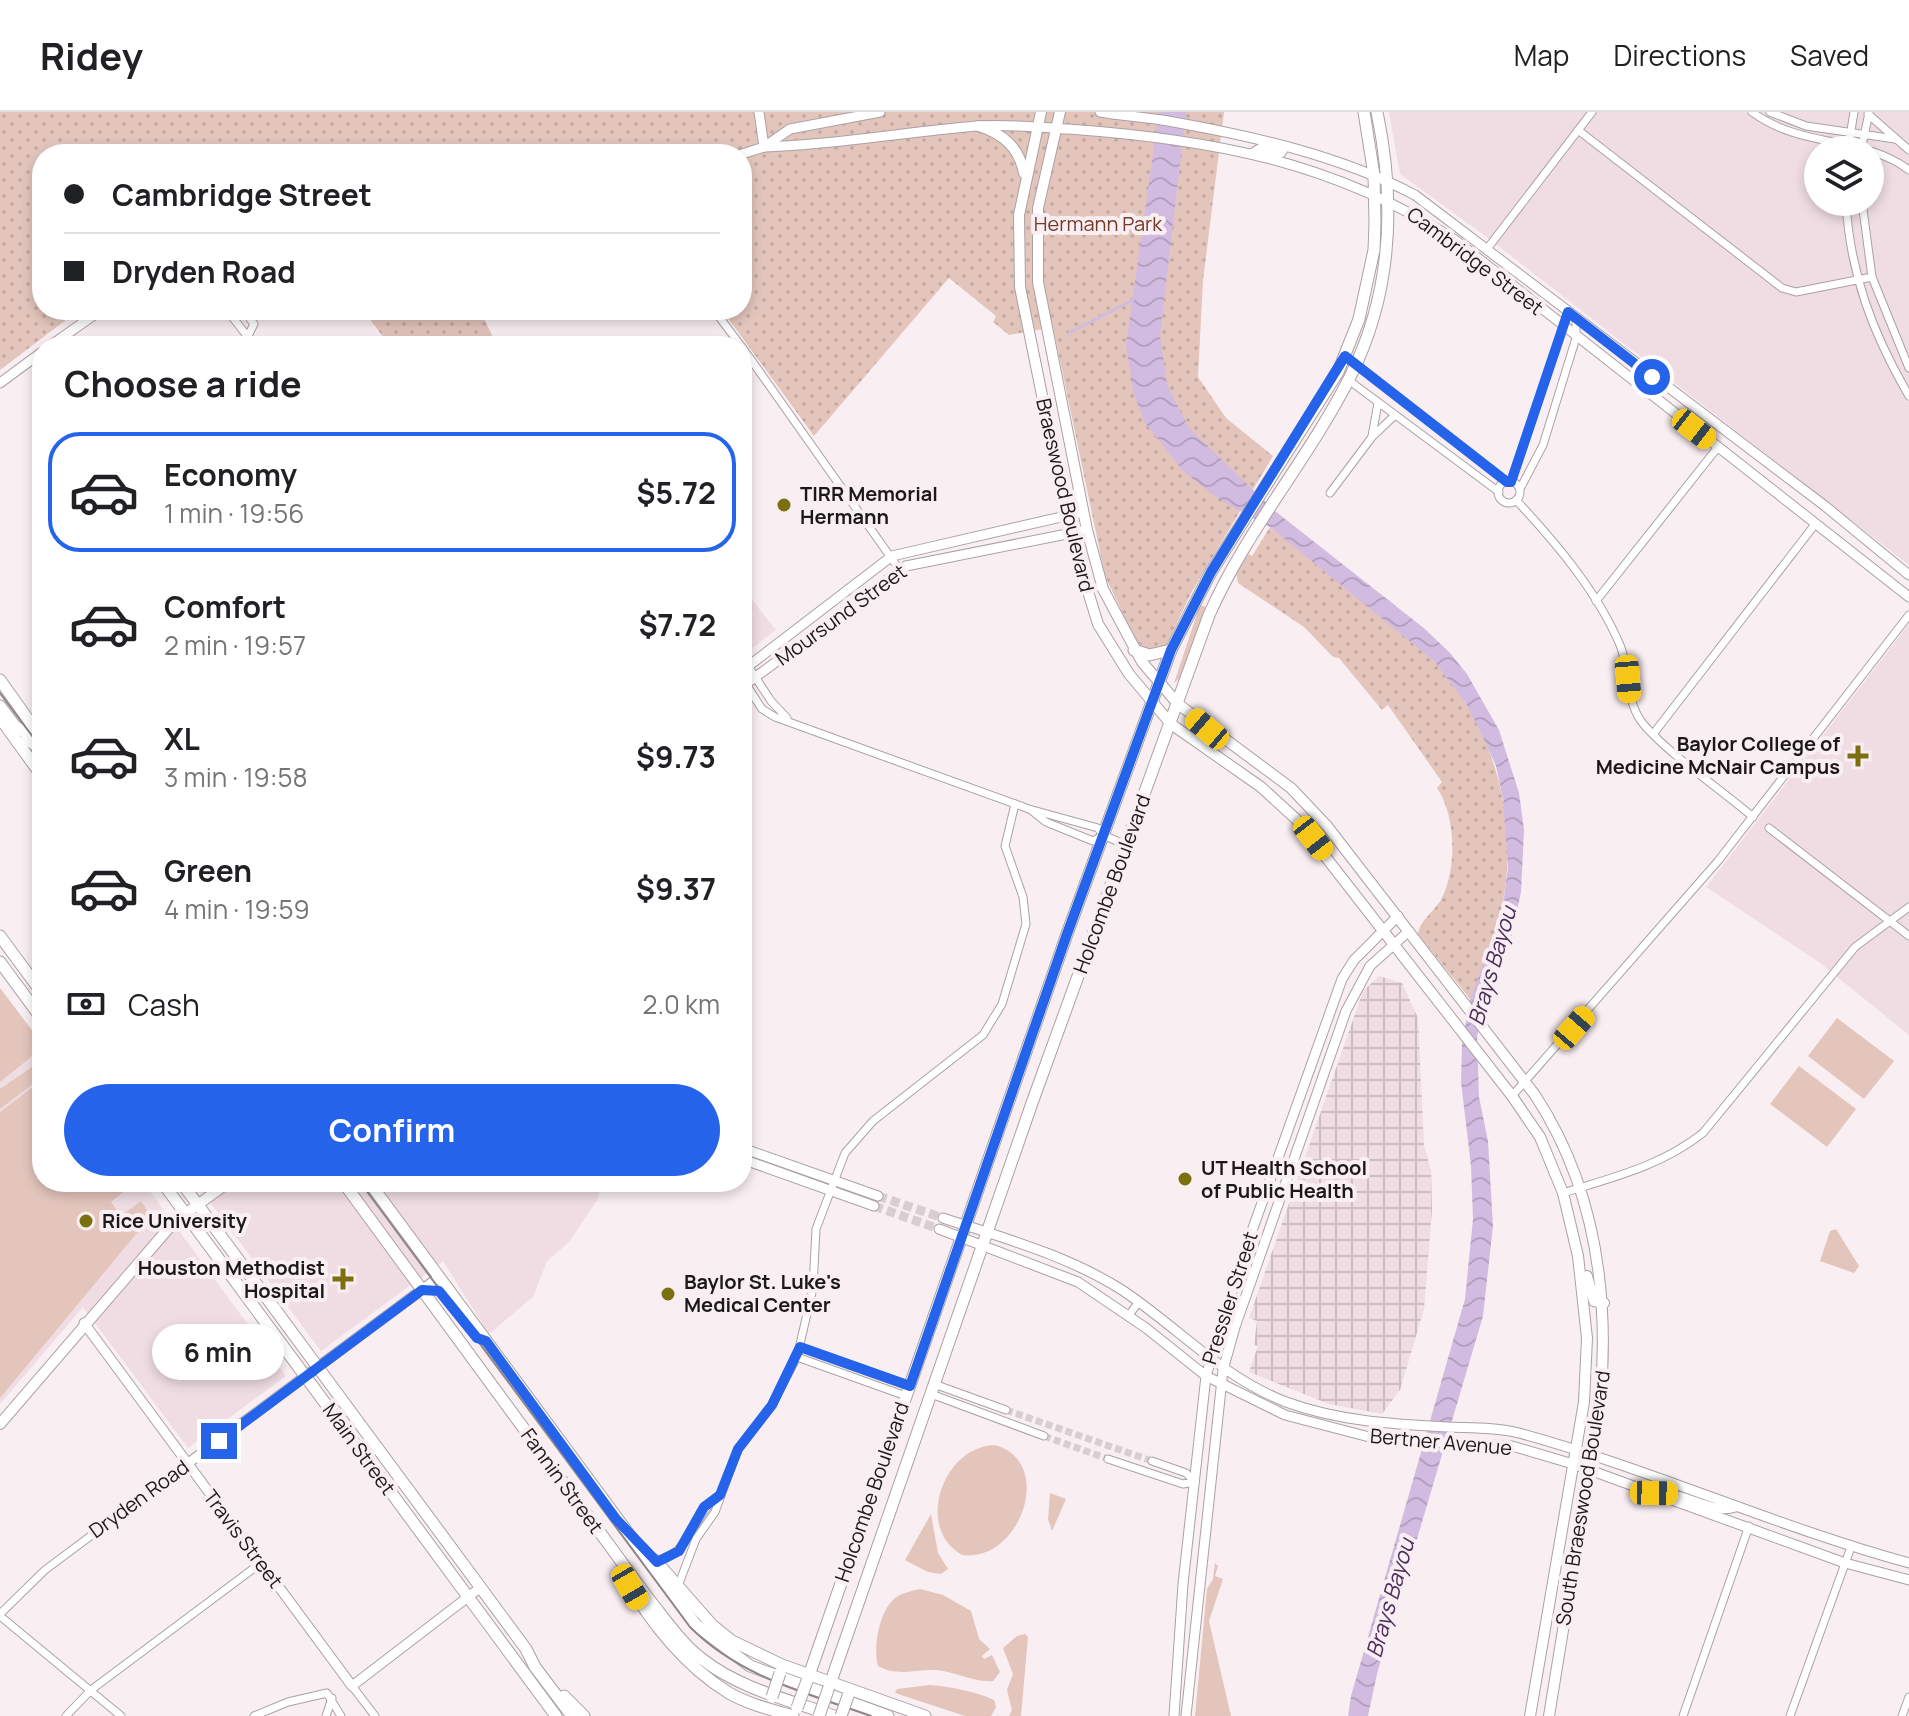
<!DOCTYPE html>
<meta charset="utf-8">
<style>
:root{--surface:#fff;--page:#f2f2f2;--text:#202124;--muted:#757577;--line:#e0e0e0;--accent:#2563eb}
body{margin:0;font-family:Manrope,sans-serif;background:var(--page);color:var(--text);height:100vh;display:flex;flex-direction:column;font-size:30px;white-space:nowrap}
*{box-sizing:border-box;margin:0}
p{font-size:26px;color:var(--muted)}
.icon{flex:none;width:44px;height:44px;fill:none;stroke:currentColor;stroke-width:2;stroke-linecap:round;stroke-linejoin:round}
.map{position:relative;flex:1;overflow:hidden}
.side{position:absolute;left:32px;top:224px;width:720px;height:856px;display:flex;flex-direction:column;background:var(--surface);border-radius:32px;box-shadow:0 4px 12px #0003}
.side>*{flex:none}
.banner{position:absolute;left:32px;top:32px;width:720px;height:176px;border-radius:32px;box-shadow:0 4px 12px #0003;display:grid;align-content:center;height:176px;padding:0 32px;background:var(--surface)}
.controls{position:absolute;left:1804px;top:24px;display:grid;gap:16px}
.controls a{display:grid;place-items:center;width:80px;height:80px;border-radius:50%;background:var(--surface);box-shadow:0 4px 12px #0003;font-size:40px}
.end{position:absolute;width:36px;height:36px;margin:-18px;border:10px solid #2563eb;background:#fff;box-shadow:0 0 0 4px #fff}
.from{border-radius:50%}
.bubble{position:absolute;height:56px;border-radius:28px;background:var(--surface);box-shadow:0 4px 12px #0003;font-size:26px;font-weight:700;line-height:56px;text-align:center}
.car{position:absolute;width:24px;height:48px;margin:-24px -12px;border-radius:10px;box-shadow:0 0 6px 2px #0007;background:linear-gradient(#f5c518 24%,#345 0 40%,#f5c518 0 76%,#345 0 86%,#f5c518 0)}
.banner b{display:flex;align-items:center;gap:28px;height:76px;font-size:30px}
.banner b+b{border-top:2px solid var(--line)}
.banner i{width:20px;height:20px;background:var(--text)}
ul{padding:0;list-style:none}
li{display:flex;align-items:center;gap:24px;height:120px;margin:0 16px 12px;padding:0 16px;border:4px solid transparent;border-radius:32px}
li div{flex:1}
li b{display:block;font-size:30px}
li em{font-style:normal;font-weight:700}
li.active{border-color:var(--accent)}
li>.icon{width:72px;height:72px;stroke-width:1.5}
h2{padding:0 32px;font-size:36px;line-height:96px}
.pay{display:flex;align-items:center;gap:20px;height:88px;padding:0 32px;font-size:30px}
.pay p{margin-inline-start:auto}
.action{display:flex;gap:16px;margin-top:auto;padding:16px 32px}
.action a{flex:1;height:92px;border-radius:48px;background:var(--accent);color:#fff;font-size:32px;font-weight:700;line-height:92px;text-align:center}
header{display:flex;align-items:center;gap:48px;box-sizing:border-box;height:112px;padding:0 40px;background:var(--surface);border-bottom:2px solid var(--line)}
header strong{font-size:38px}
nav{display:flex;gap:44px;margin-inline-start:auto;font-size:28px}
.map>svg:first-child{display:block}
.built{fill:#efdde3;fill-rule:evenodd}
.industrial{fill:url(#industrial-grid)}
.grass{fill:#e3c5bc}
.park{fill:url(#park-dots)}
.water{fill:url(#water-waves)}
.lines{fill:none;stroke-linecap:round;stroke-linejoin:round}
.stream{stroke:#d2bbe0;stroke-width:3}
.minor-tunnel{stroke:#d8ced1;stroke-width:7;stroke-dasharray:7 3.5;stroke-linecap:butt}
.tertiary-tunnel{stroke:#d8ced1;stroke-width:9;stroke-dasharray:9 4.5;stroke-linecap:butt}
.minor-casing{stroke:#aba1a4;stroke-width:9}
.tertiary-casing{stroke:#aba1a4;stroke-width:11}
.secondary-casing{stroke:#aba1a4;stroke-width:12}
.primary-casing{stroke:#aba1a4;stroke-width:13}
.minor{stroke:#fff;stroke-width:7}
.tertiary{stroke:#fff;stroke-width:9}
.secondary{stroke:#fff;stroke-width:10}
.primary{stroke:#fff;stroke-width:11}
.tram{stroke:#8e8689;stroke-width:2}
.primary-bridge-casing{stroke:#aba1a4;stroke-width:13;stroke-linecap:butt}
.primary-bridge{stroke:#fff;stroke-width:11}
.route{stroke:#2563eb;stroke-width:10}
.poi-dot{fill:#7a700f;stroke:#f9eef2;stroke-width:3}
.labels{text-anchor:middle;stroke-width:8;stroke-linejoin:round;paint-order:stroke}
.park-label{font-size:20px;fill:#743927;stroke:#f9eef2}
.street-label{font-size:20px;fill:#1c1819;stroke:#f9eef2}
.poi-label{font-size:20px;font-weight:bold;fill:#1c1819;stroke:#f9eef2;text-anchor:start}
.water-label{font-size:22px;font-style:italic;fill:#4c2d5d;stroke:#f9eef2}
</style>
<header>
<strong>Ridey</strong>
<nav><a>Map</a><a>Directions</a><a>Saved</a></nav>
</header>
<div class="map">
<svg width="1909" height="1604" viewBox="0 0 1909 1604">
<defs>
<pattern id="industrial-grid" width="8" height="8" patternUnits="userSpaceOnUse" patternTransform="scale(2)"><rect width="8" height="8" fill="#efdde3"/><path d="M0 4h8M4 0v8" fill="none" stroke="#ccbdc2"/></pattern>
<pattern id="park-dots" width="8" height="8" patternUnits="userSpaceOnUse" patternTransform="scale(2)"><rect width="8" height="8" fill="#e3c5bc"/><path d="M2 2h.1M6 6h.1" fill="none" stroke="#c2a8a1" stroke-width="1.8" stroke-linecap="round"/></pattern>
<pattern id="water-waves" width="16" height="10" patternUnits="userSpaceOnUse" patternTransform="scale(2)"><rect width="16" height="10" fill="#d2bbe0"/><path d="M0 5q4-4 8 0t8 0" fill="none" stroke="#b4a0c0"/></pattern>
</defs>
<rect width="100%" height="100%" fill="#f9eef2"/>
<g class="built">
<path d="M1389,0H1909V453L1484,123L1400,62ZM1818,38H1870V90H1818Z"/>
<polygon points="742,475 776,518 742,544"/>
<polygon points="1909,512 1909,923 1820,851 1706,775"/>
<polygon points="0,876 42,932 42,1070 143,1070 286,1264 188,1336 83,1195 0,1292"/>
<polygon points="195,1070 603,1070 597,1088 569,1130 547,1149 533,1185 489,1222 443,1149 321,1239"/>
</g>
<polygon class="industrial" points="1379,864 1402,871 1418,906 1424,1034 1431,1058 1432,1098 1424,1197 1400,1278 1382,1302 1329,1292 1249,1260 1258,1234 1254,1233 1257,1209 1249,1206 1363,879"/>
<g class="grass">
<polygon points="1200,493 1206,495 1180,566 1174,571"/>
<polygon points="0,876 37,925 31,945 0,970"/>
<polygon points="1837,906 1894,949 1864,987 1808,944"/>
<polygon points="42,952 42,965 0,997 0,977 35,953"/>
<polygon points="1799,954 1856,997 1827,1035 1770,992"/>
<polygon points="42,968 42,1070 130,1070 132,1073 111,1090 121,1104 141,1089 151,1104 0,1286 0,1000"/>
<polygon points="1836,1117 1859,1154 1854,1161 1820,1149 1830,1119"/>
<path d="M995,1333C1056,1350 1020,1451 962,1443C914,1416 943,1334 995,1333Z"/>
<polygon points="1050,1381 1066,1387 1052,1419 1048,1407"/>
<polygon points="931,1402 938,1441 948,1457 941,1462 928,1460 905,1448"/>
<polygon points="1215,1451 1218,1454 1215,1464 1223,1467 1209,1509 1231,1604 1195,1604 1207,1477 1213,1467"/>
<path d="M920,1477L943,1483L971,1499L979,1527L990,1537L982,1544L984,1547L992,1543L1000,1560L993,1569C974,1571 955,1559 935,1558C914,1557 898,1565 878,1554C873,1535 879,1499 895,1486C901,1481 912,1479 920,1477Z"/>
<polygon points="1025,1522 1028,1525 1021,1604 1009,1604 1012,1598 1007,1578 1013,1562 1003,1536 1017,1524"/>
<path d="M930,1573C952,1575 974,1579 994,1588L996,1595L991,1604H965L895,1581L897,1577Z"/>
</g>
<g class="park">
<path d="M0,0H1224L1203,168L1198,265L1226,306L1273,344L1191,481L1167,532C1157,542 1145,538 1136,529L1105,464L1053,215L1009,223L993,210L996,204L949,166L814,324L722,198H742V42H42V198H79L0,258Z"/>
<polygon points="363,198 480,198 497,234 390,234"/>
<path d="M1270,415C1323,458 1389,500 1435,550C1491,612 1518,700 1504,783C1498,819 1483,853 1470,887L1418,822C1420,808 1436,798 1442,786C1457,755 1456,704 1437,676L1442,670L1388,593L1382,598L1339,546L1333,545L1304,515L1238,471L1236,459L1249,442L1252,444Z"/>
</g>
<polygon class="water" points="1159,0 1186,0 1160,224 1167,273 1189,316 1275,399 1425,517 1450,541 1467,562 1499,618 1519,681 1524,718 1521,780 1509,835 1488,881 1477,924 1479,985 1488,1029 1493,1114 1483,1204 1377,1562 1368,1604 1348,1604 1351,1584 1465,1187 1473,1107 1471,1054 1461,970 1462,933 1470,887 1497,814 1504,785 1508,755 1503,687 1496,654 1481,621 1465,590 1434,549 1270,415 1220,388 1183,359 1145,311 1133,279 1126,233"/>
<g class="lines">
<polyline class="stream" points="1069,221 1133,188"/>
<g class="minor-tunnel">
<polyline points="1006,1298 1152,1349"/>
<polyline points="1044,1324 1108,1347"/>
</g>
<g class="tertiary-tunnel">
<polyline points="878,1084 943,1106"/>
<polyline points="874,1094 939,1117"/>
</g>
<defs>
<g id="minor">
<path d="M1752,0C1802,37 1862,23 1909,58"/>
<polyline points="1770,0 1806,14 1895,27"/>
<polyline points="1868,2 1909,38"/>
<polyline points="1578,18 1782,176 1796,180 1872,165"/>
<polyline points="1848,37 1854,0"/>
<polyline points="1861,38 1869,1"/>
<path d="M1846,90C1850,162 1873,222 1909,284"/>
<polyline points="1862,90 1872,165 1909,256"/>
<polyline points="1487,137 1592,0"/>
<polyline points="227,198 254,233"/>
<polyline points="243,198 254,212 248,224"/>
<polyline points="714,198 741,234"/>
<polyline points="742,235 899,457"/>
<polyline points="1345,244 1507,370"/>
<polyline points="1347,267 1499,380"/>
<polyline points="1372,324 1378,291"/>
<circle cx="1509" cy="380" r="11"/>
<polyline points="1511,370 1568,200"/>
<polyline points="1520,377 1543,333 1576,226 1576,207"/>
<polyline points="1330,381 1372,325 1394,304"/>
<path d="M1516,388C1556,431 1597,479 1620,533C1630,558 1625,586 1641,609C1662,637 1724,680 1753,705"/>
<polyline points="1596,489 1718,335"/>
<polyline points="748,554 771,589 787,606"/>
<polyline points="742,566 762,597 775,605 1029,697 1098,716 1103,723 1126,733"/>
<polyline points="1654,621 1816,411"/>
<polyline points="1031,698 1046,710 1093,729 1102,724"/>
<polyline points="1769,716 1909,824"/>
<polyline points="1512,984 1718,749 1909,503"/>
<path d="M1563,1081C1614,1065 1661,1054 1703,1021L1855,835L1909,795"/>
<polyline points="1129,1203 1138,1191"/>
<polyline points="800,1235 910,1274"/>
<polyline points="797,1245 906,1284"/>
<polyline points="934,1272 1006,1298"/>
<polyline points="931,1282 1044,1324"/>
<polyline points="1108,1347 1129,1354"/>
<polyline points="1152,1349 1186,1361 1195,1370"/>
<polyline points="1132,1355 1183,1372 1195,1370"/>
<path d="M657,1450C690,1441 693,1404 718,1384"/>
<polyline points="678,1474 696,1427 715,1400 738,1337 772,1293 797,1245 813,1176 816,1117 845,1041 873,1009 983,923 1002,892 1026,812 1023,785 1005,734 1015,692"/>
<polyline points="0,1502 45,1458 187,1352"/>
<polyline points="0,1504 121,1604"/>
<polyline points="352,1574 375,1604"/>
<polyline points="66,1604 91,1578 261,1451"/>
<polyline points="254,1604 288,1590 327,1581 341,1604"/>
<polyline points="326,1604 332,1586"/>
<polyline points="1683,1604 1749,1414"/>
<polyline points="1790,1604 1851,1435"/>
<polyline points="1902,1604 1909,1585"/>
</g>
<g id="tertiary">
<polyline points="759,0 764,35"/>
<path d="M1100,0C1123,4 1145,5 1168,9C1252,24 1339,43 1415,83L1825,394L1909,463"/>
<path d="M764,35C835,33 905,20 976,14C1006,12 1037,15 1068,17C1209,27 1334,49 1455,128L1909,485"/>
<polyline points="742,42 764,35 790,17 880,0"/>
<polyline points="1251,42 1261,36 1281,41 1285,34"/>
<polyline points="50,234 101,198"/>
<polyline points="0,271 42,240"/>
<polyline points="742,559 892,444 1083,400"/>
<polyline points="742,575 906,454 1087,418"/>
<polyline points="742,1036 878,1084"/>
<polyline points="742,1047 874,1094"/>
<path d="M943,1106C1003,1126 1067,1143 1122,1178C1178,1215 1221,1265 1286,1290C1338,1309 1391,1312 1447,1315C1470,1316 1496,1315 1519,1321C1651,1357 1777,1415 1909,1451"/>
<polyline points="939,1117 1078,1170 1146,1216 1206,1264 1285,1303 1377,1327 1512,1334 1573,1352 1845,1451 1909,1468"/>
<polyline points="84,1211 352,1574 481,1475"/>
<polyline points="187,1352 439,1165"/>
<path d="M1661,1381C1685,1381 1713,1403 1735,1395"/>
<polyline points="1174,1604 1183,1472 1206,1264 1243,1144 1342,867 1354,848 1398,804"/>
<polyline points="1186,1604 1223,1258 1235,1215 1346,899 1370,854 1409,819"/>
</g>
<g id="secondary">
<polyline points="1041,0 1019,103 1020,175 1070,421 1098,512 1129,562 1171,612 1261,675 1296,707 1512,984 1540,1025 1563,1081 1578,1144 1587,1226 1584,1290 1530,1604"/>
<path d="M1060,0L1038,96V170L1087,418L1103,477L1142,550L1178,592L1291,676L1327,714L1535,983C1596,1076 1610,1182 1600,1291L1549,1604"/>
<path d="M979,14C1003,22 1019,35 1024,61"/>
<polyline points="1587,1164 1594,1189 1604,1191"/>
<polyline points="0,1312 174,1110 229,1070"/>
</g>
<g id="primary">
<polyline points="1134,538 1149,543 1171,538"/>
<polyline points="0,568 42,627"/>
<polyline points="0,594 15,614 24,620 35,618"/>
<polyline points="0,606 42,664"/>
<polyline points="18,631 30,629 42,639"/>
<polyline points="0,824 42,881"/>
<polyline points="0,850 42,907"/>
<polyline points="162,1070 556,1604"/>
<polyline points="181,1070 526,1537 535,1555 572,1604"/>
<path d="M343,1070L648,1486C665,1507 681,1531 702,1547C740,1577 790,1588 834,1604"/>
<polyline points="369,1070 696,1513 750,1554 888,1604"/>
<polyline points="655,1448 712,1513 732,1529 782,1553 925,1604"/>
<path d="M626,1467C650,1510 686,1555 729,1581C748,1592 772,1598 793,1604"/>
<polyline points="807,1569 1067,822 1171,538 1211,460 1338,260 1359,207 1374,138 1375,111 1374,63 1364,0"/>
<path d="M829,1575L1032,991L1209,503C1246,419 1307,349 1349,267C1392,183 1396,91 1377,0"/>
<polyline points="564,1584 584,1604"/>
</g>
</defs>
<use href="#minor" class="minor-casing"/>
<use href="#tertiary" class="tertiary-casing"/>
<use href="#secondary" class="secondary-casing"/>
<use href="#primary" class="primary-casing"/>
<use href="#minor" class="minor"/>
<use href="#tertiary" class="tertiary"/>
<use href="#secondary" class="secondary"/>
<use href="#primary" class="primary"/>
<g class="tram">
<polyline points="0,581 42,637"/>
<path d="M360,1070L690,1515C740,1565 806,1581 871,1604"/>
</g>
<defs>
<g id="primary-bridge">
<polyline points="772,1585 780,1561"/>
<polyline points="797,1596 807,1569"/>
<polyline points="819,1604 829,1575"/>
<polyline points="841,1604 848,1584"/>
</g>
</defs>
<use href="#primary-bridge" class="primary-bridge-casing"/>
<use href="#primary-bridge" class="primary-bridge"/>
</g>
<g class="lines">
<polyline class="route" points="219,1329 422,1178 439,1179 477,1226 486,1229 616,1407 657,1450 679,1439 704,1395 720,1383 738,1337 772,1293 800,1235 910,1274 1067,822 1171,538 1211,460 1345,244 1507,370 1511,370 1568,200 1652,265"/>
</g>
<g class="poi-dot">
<circle cx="784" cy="393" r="8"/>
<path d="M1854 632h8v8h8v8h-8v8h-8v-8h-8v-8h8z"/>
<circle cx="1185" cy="1067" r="8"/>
<circle cx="86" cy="1109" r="8"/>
<path d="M339 1155h8v8h8v8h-8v8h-8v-8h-8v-8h8z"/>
<circle cx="668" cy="1182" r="8"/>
</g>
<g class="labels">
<g class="park-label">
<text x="1098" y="119">Hermann Park</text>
</g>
<g class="street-label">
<text transform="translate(1475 149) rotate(37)" y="7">Cambridge Street</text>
<text transform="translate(1065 383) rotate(77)" y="7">Braeswood Boulevard</text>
<text transform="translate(841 503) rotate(-36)" y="7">Moursund Street</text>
<text transform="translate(1112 772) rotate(-70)" y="7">Holcombe Boulevard</text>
<text transform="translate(1230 1186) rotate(-72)" y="7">Pressler Street</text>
<text transform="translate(1441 1330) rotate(5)" y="7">Bertner Avenue</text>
<text transform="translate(359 1337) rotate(54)" y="7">Main Street</text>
<text transform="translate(562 1369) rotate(54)" y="7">Fannin Street</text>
<text transform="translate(872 1380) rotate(-71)" y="7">Holcombe Boulevard</text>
<text transform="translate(1583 1386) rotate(-81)" y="7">South Braeswood Boulevard</text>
<text transform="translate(139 1387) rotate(-36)" y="7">Dryden Road</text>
<text transform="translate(243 1427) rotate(53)" y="7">Travis Street</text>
</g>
<g class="poi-label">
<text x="800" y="389">TIRR Memorial<tspan x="800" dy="23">Hermann</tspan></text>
<text x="1840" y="639" text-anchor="end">Baylor College of<tspan x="1840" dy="23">Medicine McNair Campus</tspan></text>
<text x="1201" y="1063">UT Health School<tspan x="1201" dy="23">of Public Health</tspan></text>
<text x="102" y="1116">Rice University</text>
<text x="325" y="1163" text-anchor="end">Houston Methodist<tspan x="325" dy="23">Hospital</tspan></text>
<text x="684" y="1177">Baylor St. Luke's<tspan x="684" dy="23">Medical Center</tspan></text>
</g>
<g class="water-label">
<text transform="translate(1492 854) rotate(-74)" y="8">Brays Bayou</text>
<text transform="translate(1390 1486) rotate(-74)" y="8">Brays Bayou</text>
</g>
</g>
</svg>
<div class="controls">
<a><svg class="icon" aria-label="layers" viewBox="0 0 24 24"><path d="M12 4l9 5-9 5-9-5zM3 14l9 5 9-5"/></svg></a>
</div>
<i class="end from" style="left:1652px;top:265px"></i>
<i class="end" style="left:219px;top:1329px"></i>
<div class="bubble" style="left:152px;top:1212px;width:132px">6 min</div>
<i class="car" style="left:1694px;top:317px;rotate:128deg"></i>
<i class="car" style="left:1628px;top:567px;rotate:175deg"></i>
<i class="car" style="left:1207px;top:617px;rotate:310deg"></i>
<i class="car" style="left:1313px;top:726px;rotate:142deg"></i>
<i class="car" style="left:1574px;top:916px;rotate:41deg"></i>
<i class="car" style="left:1654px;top:1381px;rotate:91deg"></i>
<i class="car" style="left:630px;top:1475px;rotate:150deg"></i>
<div class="banner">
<b><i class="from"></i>Cambridge Street</b>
<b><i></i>Dryden Road</b>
</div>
<section class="side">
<h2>Choose a ride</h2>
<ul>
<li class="active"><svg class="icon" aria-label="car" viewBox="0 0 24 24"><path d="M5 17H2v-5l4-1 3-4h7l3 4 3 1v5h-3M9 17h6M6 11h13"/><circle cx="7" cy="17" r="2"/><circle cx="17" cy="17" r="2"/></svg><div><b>Economy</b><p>1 min · 19:56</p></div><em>$5.72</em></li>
<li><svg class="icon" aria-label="car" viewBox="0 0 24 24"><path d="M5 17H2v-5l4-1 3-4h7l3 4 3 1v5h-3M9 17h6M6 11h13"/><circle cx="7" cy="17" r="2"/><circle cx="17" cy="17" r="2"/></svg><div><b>Comfort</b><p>2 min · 19:57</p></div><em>$7.72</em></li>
<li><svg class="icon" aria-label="car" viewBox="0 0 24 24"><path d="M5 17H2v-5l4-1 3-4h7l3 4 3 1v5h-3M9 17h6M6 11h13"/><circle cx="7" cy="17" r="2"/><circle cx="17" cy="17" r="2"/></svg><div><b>XL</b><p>3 min · 19:58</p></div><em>$9.73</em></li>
<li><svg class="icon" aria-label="car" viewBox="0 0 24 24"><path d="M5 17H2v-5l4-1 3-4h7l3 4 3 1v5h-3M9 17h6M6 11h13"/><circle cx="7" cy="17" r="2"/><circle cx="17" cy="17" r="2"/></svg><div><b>Green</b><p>4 min · 19:59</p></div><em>$9.37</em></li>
</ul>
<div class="pay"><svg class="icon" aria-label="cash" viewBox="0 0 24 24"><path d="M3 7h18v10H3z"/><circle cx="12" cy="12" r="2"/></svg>Cash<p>2.0 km</p></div>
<div class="action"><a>Confirm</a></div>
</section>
</div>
